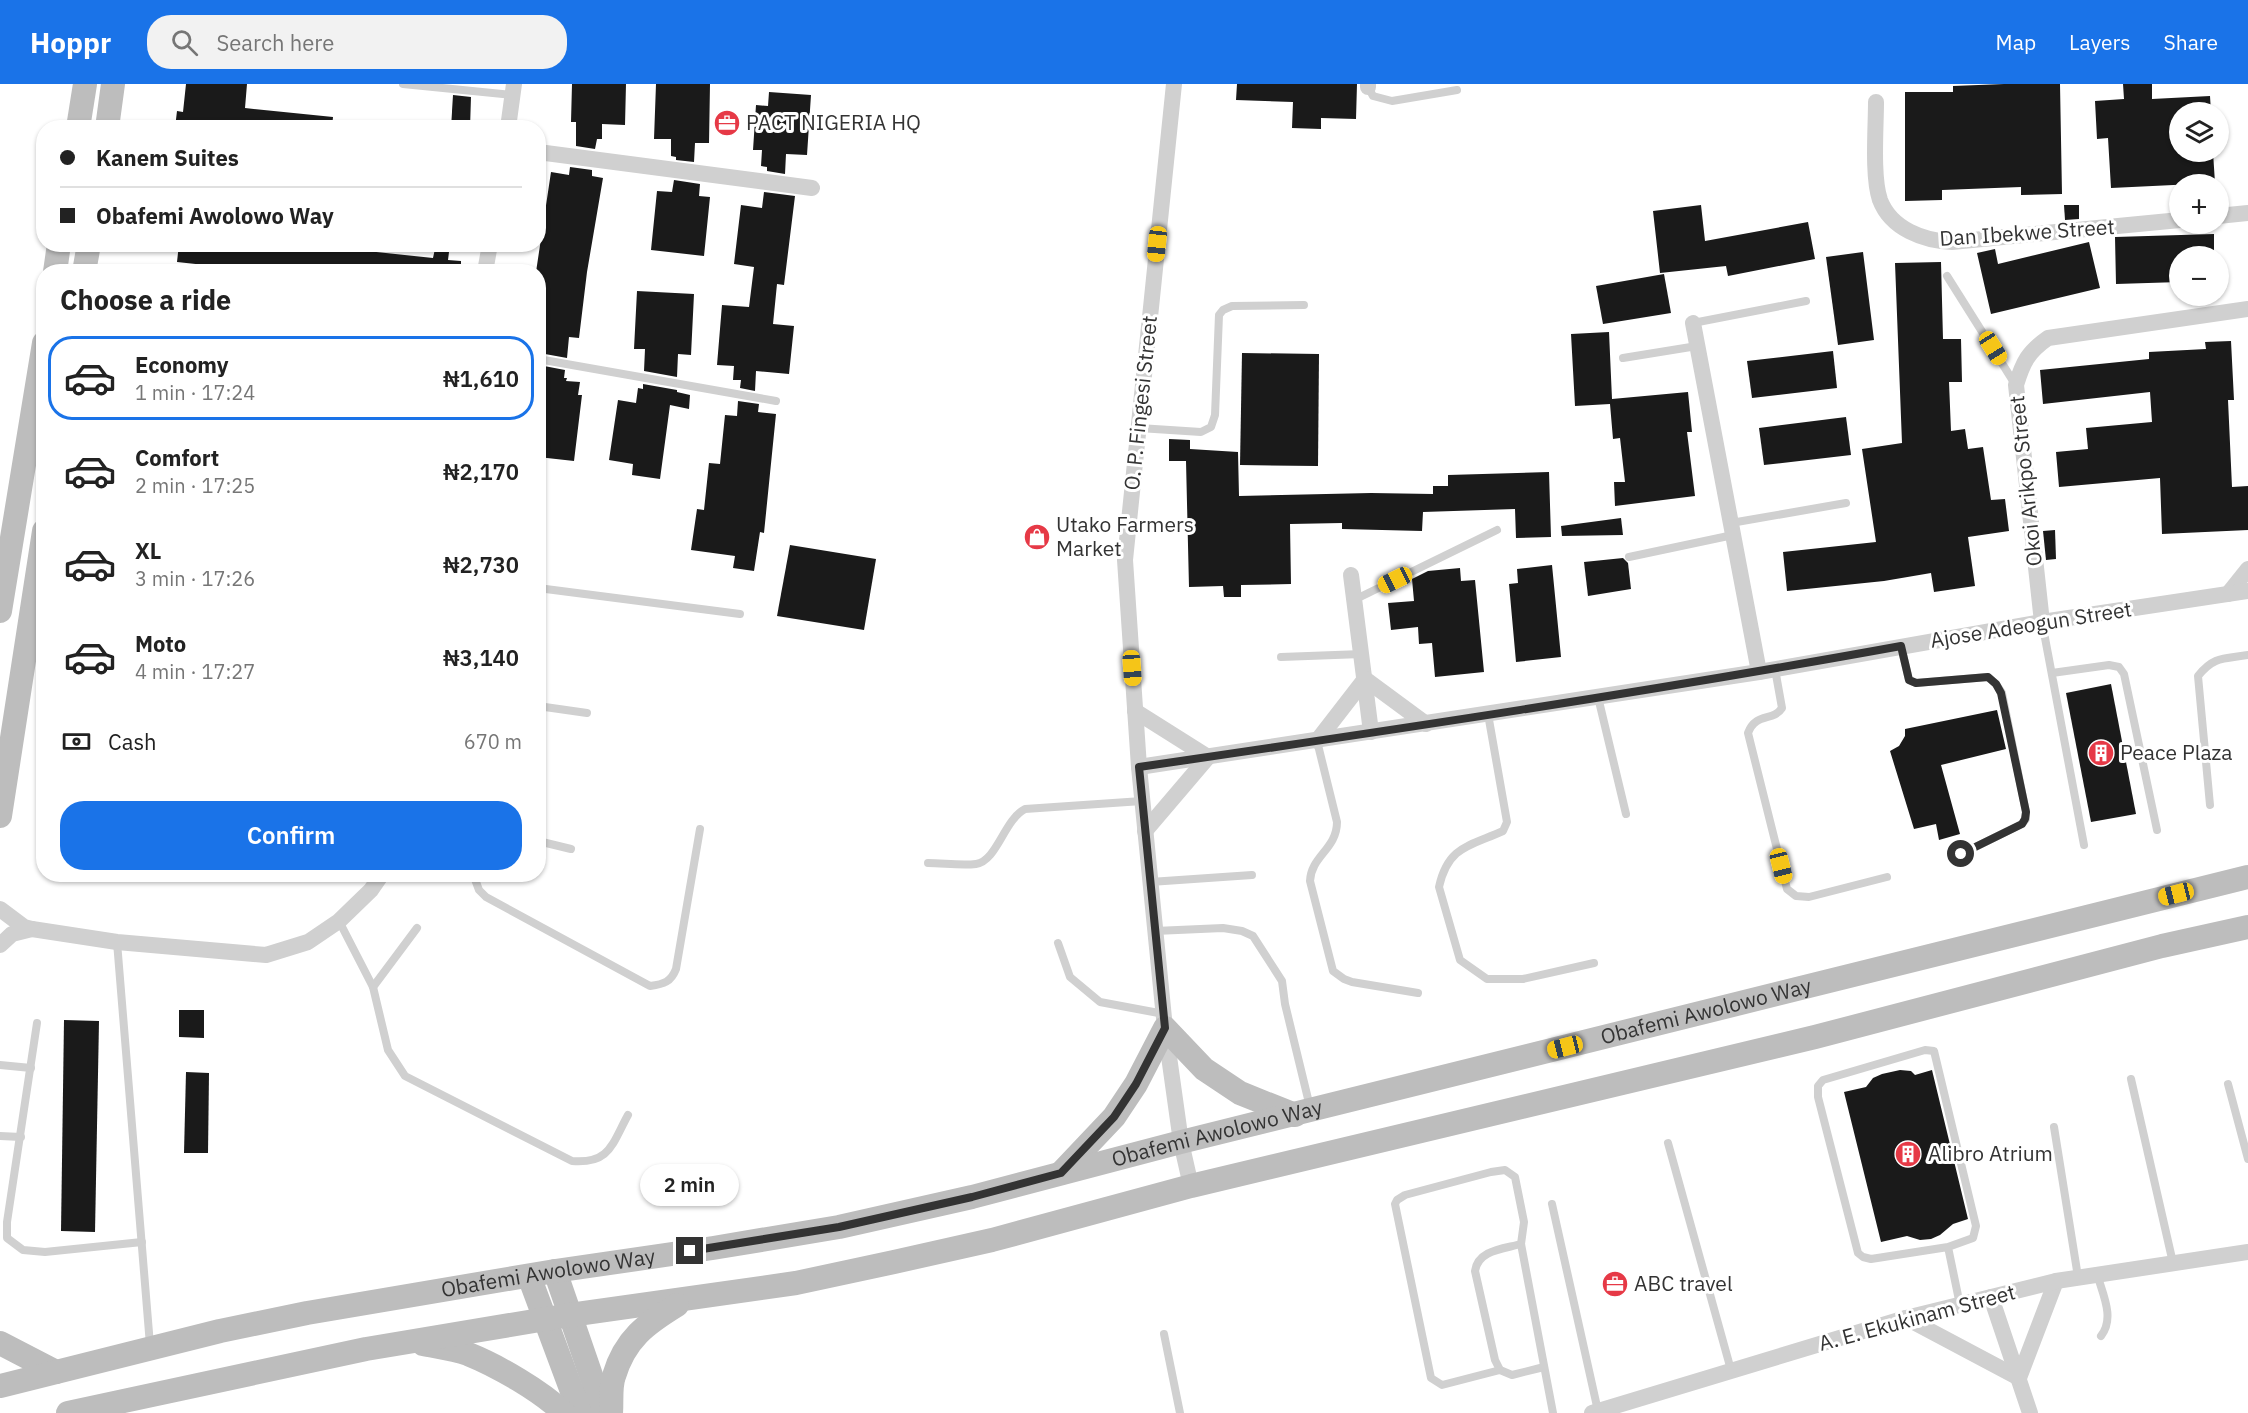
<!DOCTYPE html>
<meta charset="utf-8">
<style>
:root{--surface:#fff;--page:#f2f2f2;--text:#222;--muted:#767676;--line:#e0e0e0;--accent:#1a73e8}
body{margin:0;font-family:"IBM Plex Sans",sans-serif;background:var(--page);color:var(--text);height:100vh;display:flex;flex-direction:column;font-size:22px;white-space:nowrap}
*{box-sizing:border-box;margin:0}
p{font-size:20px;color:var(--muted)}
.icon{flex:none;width:33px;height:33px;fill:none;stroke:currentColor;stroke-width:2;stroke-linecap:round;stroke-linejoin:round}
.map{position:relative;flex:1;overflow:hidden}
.details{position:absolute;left:36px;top:180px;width:510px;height:618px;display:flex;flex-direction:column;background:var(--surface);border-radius:24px;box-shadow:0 2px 4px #0004}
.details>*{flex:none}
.guide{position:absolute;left:36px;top:36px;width:510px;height:132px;border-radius:24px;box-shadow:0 2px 4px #0004;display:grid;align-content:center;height:132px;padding:0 24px;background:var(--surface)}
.buttons{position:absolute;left:2169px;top:18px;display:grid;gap:12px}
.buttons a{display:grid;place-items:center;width:60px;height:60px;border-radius:50%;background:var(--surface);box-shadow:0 2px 4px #0004;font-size:30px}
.end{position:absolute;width:27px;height:27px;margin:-14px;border:8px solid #333;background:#fff;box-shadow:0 0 0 3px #fff}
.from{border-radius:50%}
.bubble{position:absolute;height:42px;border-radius:21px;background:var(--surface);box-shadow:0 2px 4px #0004;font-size:20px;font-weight:600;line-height:42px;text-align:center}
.car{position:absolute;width:18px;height:36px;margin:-18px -9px;border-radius:8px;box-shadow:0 0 4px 2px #0007;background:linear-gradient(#f5c518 24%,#345 0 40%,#f5c518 0 76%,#345 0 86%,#f5c518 0)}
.guide b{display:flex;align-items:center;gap:21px;height:57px;font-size:22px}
.guide b+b{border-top:2px solid var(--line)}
.guide i{width:15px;height:15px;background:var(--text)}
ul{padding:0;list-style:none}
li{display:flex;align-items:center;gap:18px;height:84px;margin:0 12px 9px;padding:0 12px;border:3px solid transparent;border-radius:24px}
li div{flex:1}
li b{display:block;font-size:22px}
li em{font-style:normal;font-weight:600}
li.on{border-color:var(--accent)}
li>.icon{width:54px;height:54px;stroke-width:1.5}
h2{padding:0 24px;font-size:27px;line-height:72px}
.pay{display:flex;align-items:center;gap:15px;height:66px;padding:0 24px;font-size:22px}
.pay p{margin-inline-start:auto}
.cta{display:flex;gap:12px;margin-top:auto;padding:12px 24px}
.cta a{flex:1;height:69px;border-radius:24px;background:var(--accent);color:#fff;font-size:24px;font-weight:600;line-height:69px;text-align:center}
header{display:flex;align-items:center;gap:36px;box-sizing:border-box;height:84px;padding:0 30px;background:var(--accent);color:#fff}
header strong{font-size:28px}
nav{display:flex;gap:33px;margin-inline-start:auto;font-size:21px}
.search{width:420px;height:54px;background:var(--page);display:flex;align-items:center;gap:15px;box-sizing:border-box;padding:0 21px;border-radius:24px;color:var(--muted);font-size:22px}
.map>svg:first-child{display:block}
.building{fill:#1a1a1a}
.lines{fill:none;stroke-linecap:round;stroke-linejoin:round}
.lane{stroke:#d0d0d0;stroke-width:8}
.street{stroke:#d0d0d0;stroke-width:16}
.secondary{stroke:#bdbdbd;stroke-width:24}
.route{stroke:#333;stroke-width:8}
.labels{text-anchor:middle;stroke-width:6;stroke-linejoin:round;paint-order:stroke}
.poi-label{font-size:21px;fill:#333;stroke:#fff;text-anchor:start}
.street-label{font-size:21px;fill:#333;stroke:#fff}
</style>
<header>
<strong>Hoppr</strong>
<div class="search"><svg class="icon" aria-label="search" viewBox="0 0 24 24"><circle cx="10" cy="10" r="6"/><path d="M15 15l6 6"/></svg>Search here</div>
<nav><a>Map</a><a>Layers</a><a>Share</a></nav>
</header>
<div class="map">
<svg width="2248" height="1329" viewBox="0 0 2248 1329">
<rect width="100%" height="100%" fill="#fff"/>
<g class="building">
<polygon points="186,0 247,0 245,24 333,33 332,44 175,44 177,27 183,28"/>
<polygon points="572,0 626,0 625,41 602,40 602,55 597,55 595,65 576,62 576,38 571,38"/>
<polygon points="656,0 710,0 709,59 695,59 694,78 676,76 676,73 671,72 671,55 654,55"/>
<polygon points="1237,0 1357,0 1356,35 1321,34 1321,45 1292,44 1293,18 1236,16"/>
<polygon points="2004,0 2060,0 2062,110 2021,111 2021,103 1942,106 1942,116 1905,117 1905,8 1953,8 1953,2"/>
<polygon points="2123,0 2152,0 2152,15 2210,12 2211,28 2180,28 2180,68 2213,68 2215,99 2111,104 2108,54 2097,55 2095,17 2124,15"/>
<polygon points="769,8 811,11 807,71 786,70 785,90 767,87 767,83 761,82 762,66 753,66 756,21 768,22"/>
<polygon points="453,11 471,13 470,44 451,44"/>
<polygon points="570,83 592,86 592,92 603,94 587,188 579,254 569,253 567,274 545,270 546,251 538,250 538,188 536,188 551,88 569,91"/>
<polygon points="674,96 700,100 699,112 710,113 704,172 651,166 657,107 672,108"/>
<polygon points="764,108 795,112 784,201 777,200 773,240 794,242 789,290 756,287 755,307 740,304 741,296 733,296 734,282 717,281 722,221 749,223 754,183 734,180 741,121 762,124"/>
<polygon points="1701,121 1705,157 1808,138 1815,175 1728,192 1726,182 1660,189 1653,127"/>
<polygon points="2064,121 2079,121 2079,135 2065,136"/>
<polygon points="2214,150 2214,172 2180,172 2180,198 2116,200 2115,153"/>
<polygon points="2089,158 2100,204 1991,230 1977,169 1995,165 1998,180"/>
<polygon points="179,160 301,160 433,174 436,160 450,160 448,176 461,177 461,188 269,188 177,178"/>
<polygon points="1863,168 1874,256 1838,261 1826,173"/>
<polygon points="1941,178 1943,255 1961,255 1962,298 1949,298 1951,347 1965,345 1968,365 1983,363 1991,416 2005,415 2009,447 1968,453 1975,502 1934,508 1931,489 1884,497 1787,507 1783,468 1876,458 1862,365 1902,359 1895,179"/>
<polygon points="1664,190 1671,229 1603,240 1596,202"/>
<polygon points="637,207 694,210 691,271 678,270 677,293 644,287 645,265 634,265"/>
<polygon points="1609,248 1612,315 1688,308 1692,348 1687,348 1695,412 1615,422 1614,398 1625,398 1620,354 1613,355 1610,320 1575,322 1571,250"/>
<polygon points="2231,257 2234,316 2228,316 2232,403 2248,402 2248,446 2162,450 2160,394 2059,403 2056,368 2088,365 2086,344 2152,338 2150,308 2043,320 2040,286 2149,275 2149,268 2206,265 2205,258"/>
<polygon points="1833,267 1837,304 1752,314 1747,277"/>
<polygon points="1242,269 1319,270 1318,382 1240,381"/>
<polygon points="544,282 565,286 564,294 567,294 566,297 580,298 578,311 582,311 574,377 538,373 538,306 541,306"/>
<polygon points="643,300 677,306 677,308 690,311 689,325 670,321 660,395 632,391 633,380 609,376 618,316 636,319 638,304 643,305"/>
<polygon points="738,317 759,320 758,328 776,330 764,449 760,448 754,487 733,484 735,472 691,466 697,425 704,426 709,379 720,380 725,331 737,332"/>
<polygon points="1846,333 1851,371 1764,381 1759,344"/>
<polygon points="1169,355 1190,356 1190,365 1238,368 1239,412 1371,409 1433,410 1433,402 1448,402 1448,391 1549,388 1551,453 1516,454 1515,425 1423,428 1422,447 1342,445 1342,439 1290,440 1291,500 1241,501 1241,513 1224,513 1223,502 1189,503 1186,377 1169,377"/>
<polygon points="1621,434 1623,451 1562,452 1561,442"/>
<polygon points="2055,446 2056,475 2046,476 2043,447"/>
<polygon points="790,461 876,475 864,546 777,532"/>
<polygon points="1623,474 1628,479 1631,505 1588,512 1584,478"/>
<polygon points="1552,481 1561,573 1516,578 1509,500 1518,499 1517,485"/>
<polygon points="1460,484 1461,497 1475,496 1484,588 1435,593 1432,559 1419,560 1418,543 1391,546 1388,519 1414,517 1412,495 1428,487"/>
<polygon points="2111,600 2136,730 2091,738 2066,609"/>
<polygon points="1997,626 2006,665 1941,681 1960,750 1939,756 1936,740 1914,745 1890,667 1899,662 1905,652 1905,645"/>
<polygon points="179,926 204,926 204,954 179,953"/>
<polygon points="64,936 99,937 95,1148 61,1147"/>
<polygon points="1900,986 1911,987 1915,991 1932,986 1968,1135 1953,1140 1940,1151 1931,1155 1920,1156 1907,1152 1881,1158 1844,1008 1866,1003 1873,994 1882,990"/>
<polygon points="186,988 209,989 208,1069 184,1069"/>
</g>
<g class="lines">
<g class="lane">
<polyline points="403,0 512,11"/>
<polyline points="1368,3 1373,12 1392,17 1457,6"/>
<polyline points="1947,192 2015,300"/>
<polyline points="1693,239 1806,217"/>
<polyline points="1623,274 1697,262"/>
<polyline points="538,275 776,317"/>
<polyline points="1139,344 1201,348 1211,343 1215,331 1219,231 1223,226 1232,222 1304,221"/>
<polyline points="1731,439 1846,419"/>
<polyline points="1629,473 1733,451"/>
<polyline points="538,504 740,530"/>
<polyline points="1354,516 1497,446"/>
<polyline points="2042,538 2084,761"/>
<polyline points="1901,562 1909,596 1916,599 1988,593 1996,600 2002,609 2026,728 2026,735 2022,740 1961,770"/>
<polyline points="28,565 44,566"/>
<polyline points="1281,573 1362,570"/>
<path d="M1775,585L1782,624C1773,638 1756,628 1748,649L1787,805L1796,812L1809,813L1887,793"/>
<polyline points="2052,589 2109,581 2119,583 2124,590 2157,746"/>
<polyline points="1598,613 1626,730"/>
<polyline points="538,622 587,629"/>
<path d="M1488,630L1507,738L1503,747C1470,762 1448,762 1439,803L1460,876L1487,895H1523L1594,879"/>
<path d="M1317,657L1337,738C1337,765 1311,772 1310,797L1333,887L1344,895L1352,898L1418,909"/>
<path d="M2210,721L2198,592C2214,572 2224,575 2248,571"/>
<polyline points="538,757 571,765"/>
<path d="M928,779C943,779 961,782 976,780C997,777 1004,736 1025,725L1142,717"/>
<path d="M473,790L479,806L486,813L650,902C664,900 671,898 676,885L700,745"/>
<polyline points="1150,798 1252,791"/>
<path d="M339,837L373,903L388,966L405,992L572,1077C610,1080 612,1060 628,1031"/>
<polyline points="1155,847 1223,844 1242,847 1253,852 1282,897 1285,920 1310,1023"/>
<polyline points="117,858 150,1261"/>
<polyline points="1058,859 1070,893 1100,918 1164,930"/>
<polyline points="373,903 417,844"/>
<polyline points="37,939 7,1138 7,1154 23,1166 45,1168 142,1158"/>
<polyline points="0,981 31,984"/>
<polyline points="2131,995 2173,1179"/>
<polyline points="2228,1000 2248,1075"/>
<polyline points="2054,1043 2078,1193"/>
<polyline points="0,1052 21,1053"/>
<polyline points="1668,1059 1731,1286"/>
<polyline points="1552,1120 1598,1327"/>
<path d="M1521,1160C1503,1165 1478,1166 1475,1187L1495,1276L1500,1286L1512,1291L1544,1283"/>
<polyline points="1948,1163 1871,1175 1863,1173 1858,1169 1818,1013 1818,1002 1823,996 1925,966 1934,967 1976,1142 1973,1154 1948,1163 1960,1221"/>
<path d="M2097,1190C2103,1211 2115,1234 2101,1252"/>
<polyline points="1164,1250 1180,1329"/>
<polyline points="1500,1286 1442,1301 1431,1294 1395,1120 1397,1116 1405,1111 1491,1088 1505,1086 1515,1093 1524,1138 1521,1160 1553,1329"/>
</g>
<g class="street">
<polyline points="1174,0 1125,476 1139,683 1165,944 1181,1058 1191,1102"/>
<polyline points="1368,3 1368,0"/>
<path d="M1876,18C1876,44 1872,93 1880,116C1891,145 1924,157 1952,158L2180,136"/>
<polyline points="508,44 514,0"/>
<polyline points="538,68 812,104"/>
<polyline points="2218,132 2248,129"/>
<polyline points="485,188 490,160"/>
<polyline points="1693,239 1759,588"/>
<polyline points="1351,491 1371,648"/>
<polyline points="2228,510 2248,485"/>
<path d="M2042,538L2016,301C2023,278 2028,268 2048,254L2248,225"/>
<polyline points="1135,627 1208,673 1145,747"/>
<polyline points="1317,657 1365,595 1426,640"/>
<polyline points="1139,683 1759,588 2042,538 2248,507"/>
<polyline points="0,825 24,843 32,845 117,858 266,871 308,858 339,837 371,806 382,790"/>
<polyline points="0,861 12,850 32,845"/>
<polyline points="1991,1213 2030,1329"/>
<polyline points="1906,1234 2019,1294 2056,1197"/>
<polyline points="1592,1329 1906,1234 2056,1197 2248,1168"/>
</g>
<g class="secondary">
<polyline points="78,44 85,0"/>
<polyline points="107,44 113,0"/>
<polyline points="55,188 59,160"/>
<polyline points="84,188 89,160"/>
<polyline points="0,527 44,259"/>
<polyline points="0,732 44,447"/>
<polyline points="1061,1089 1114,1033 1136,1000 1165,944 1204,985 1240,1009 1295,1031"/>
<polyline points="555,1187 604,1329"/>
<polyline points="529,1192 580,1329"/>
<polyline points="0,1259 56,1288"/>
<path d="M423,1260C438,1263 454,1265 468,1270C498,1282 541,1307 564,1329"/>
<path id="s1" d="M0,1302L220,1247L307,1229L555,1187L713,1164L839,1143L972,1113L1181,1058L2248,793"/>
<polyline points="68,1329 366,1265 570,1231 796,1199 894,1178 992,1156 1191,1102 1815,953 2162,862 2248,843"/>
<path d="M611,1329C612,1317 610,1303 614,1292C625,1255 646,1240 677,1221"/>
</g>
</g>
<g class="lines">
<path class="route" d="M690,1167L839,1143L972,1113L1061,1089L1114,1033L1136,1000L1165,944L1139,683C1394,646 1648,608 1901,562L1909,596L1916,599L1988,593L1996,600L2001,609L2026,728L2025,735L2022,740L1961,770"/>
</g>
<defs>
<symbol id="office-disc" viewBox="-11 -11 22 22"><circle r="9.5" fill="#e63946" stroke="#fff"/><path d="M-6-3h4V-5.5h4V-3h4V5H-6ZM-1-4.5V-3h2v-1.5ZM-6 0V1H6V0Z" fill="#fff"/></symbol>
<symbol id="shop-disc" viewBox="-11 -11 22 22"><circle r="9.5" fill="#e63946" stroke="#fff"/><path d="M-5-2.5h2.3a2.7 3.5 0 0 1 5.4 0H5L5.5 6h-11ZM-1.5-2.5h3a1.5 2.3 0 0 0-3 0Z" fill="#fff"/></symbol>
<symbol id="building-disc" viewBox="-11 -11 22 22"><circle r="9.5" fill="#e63946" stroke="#fff"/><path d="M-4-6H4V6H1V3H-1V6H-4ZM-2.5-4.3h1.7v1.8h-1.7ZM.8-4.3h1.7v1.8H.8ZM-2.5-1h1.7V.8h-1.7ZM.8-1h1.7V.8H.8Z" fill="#fff"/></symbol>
</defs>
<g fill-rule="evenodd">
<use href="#office-disc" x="712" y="24" width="30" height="30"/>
<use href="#shop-disc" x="1022" y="438" width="30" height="30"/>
<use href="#building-disc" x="2086" y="654" width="30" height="30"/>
<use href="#building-disc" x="1893" y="1055" width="30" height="30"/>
<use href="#office-disc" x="1600" y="1185" width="30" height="30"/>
</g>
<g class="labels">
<g class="poi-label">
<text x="746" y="46">PACT NIGERIA HQ</text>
<text x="1056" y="448">Utako Farmers<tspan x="1056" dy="24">Market</tspan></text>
<text x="2120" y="676">Peace Plaza</text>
<text x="1928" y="1077">Alibro Atrium</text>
<text x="1634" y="1207">ABC travel</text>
</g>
<g class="street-label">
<text transform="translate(2027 149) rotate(-4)" y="7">Dan Ibekwe Street</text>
<text transform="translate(1141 319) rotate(-84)" y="7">O. P. Fingesi Street</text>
<text transform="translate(2026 397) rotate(-96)" y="7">Okoi Arikpo Street</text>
<text transform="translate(2031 541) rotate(-9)" y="7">Ajose Adeogun Street</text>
<text dy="7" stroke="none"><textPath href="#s1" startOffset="1748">Obafemi Awolowo Way</textPath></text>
<text dy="7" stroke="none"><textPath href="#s1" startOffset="1244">Obafemi Awolowo Way</textPath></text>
<text dy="7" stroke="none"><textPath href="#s1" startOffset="560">Obafemi Awolowo Way</textPath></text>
<text transform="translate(1917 1234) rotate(-15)" y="7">A. E. Ekukinam Street</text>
</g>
</g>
</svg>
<div class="buttons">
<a><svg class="icon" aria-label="layers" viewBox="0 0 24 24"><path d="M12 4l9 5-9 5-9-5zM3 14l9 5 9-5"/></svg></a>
<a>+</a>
<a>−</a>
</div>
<i class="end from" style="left:1961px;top:770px"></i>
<i class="end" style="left:690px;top:1167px"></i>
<div class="bubble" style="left:640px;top:1080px;width:99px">2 min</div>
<i class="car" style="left:1157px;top:160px;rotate:186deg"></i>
<i class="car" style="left:1993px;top:264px;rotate:148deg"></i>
<i class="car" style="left:1395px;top:496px;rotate:244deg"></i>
<i class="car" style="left:1132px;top:584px;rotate:176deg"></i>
<i class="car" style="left:1781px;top:782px;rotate:166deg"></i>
<i class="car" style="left:2176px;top:810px;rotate:256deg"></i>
<i class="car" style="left:1565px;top:963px;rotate:256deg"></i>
<div class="guide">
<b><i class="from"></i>Kanem Suites</b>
<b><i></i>Obafemi Awolowo Way</b>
</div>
<section class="details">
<h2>Choose a ride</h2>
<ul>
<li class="on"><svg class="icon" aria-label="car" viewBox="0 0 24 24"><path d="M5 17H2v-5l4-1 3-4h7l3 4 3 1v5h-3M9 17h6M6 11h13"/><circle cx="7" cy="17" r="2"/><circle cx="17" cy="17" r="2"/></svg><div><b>Economy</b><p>1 min · 17:24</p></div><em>₦1,610</em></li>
<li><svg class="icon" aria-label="car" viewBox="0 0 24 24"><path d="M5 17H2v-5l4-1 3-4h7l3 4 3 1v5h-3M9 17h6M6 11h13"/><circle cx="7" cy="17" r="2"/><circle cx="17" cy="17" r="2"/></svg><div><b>Comfort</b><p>2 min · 17:25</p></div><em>₦2,170</em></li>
<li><svg class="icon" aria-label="car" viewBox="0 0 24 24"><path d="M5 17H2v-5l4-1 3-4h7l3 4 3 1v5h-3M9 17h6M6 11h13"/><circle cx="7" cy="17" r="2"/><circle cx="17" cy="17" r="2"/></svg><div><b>XL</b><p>3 min · 17:26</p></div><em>₦2,730</em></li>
<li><svg class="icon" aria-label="car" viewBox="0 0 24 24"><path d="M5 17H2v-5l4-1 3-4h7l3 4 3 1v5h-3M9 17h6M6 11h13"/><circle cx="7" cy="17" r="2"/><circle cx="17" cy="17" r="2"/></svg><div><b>Moto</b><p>4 min · 17:27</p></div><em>₦3,140</em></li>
</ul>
<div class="pay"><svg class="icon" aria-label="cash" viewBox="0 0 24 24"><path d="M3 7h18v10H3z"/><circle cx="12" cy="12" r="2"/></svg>Cash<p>670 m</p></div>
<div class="cta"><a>Confirm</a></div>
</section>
</div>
